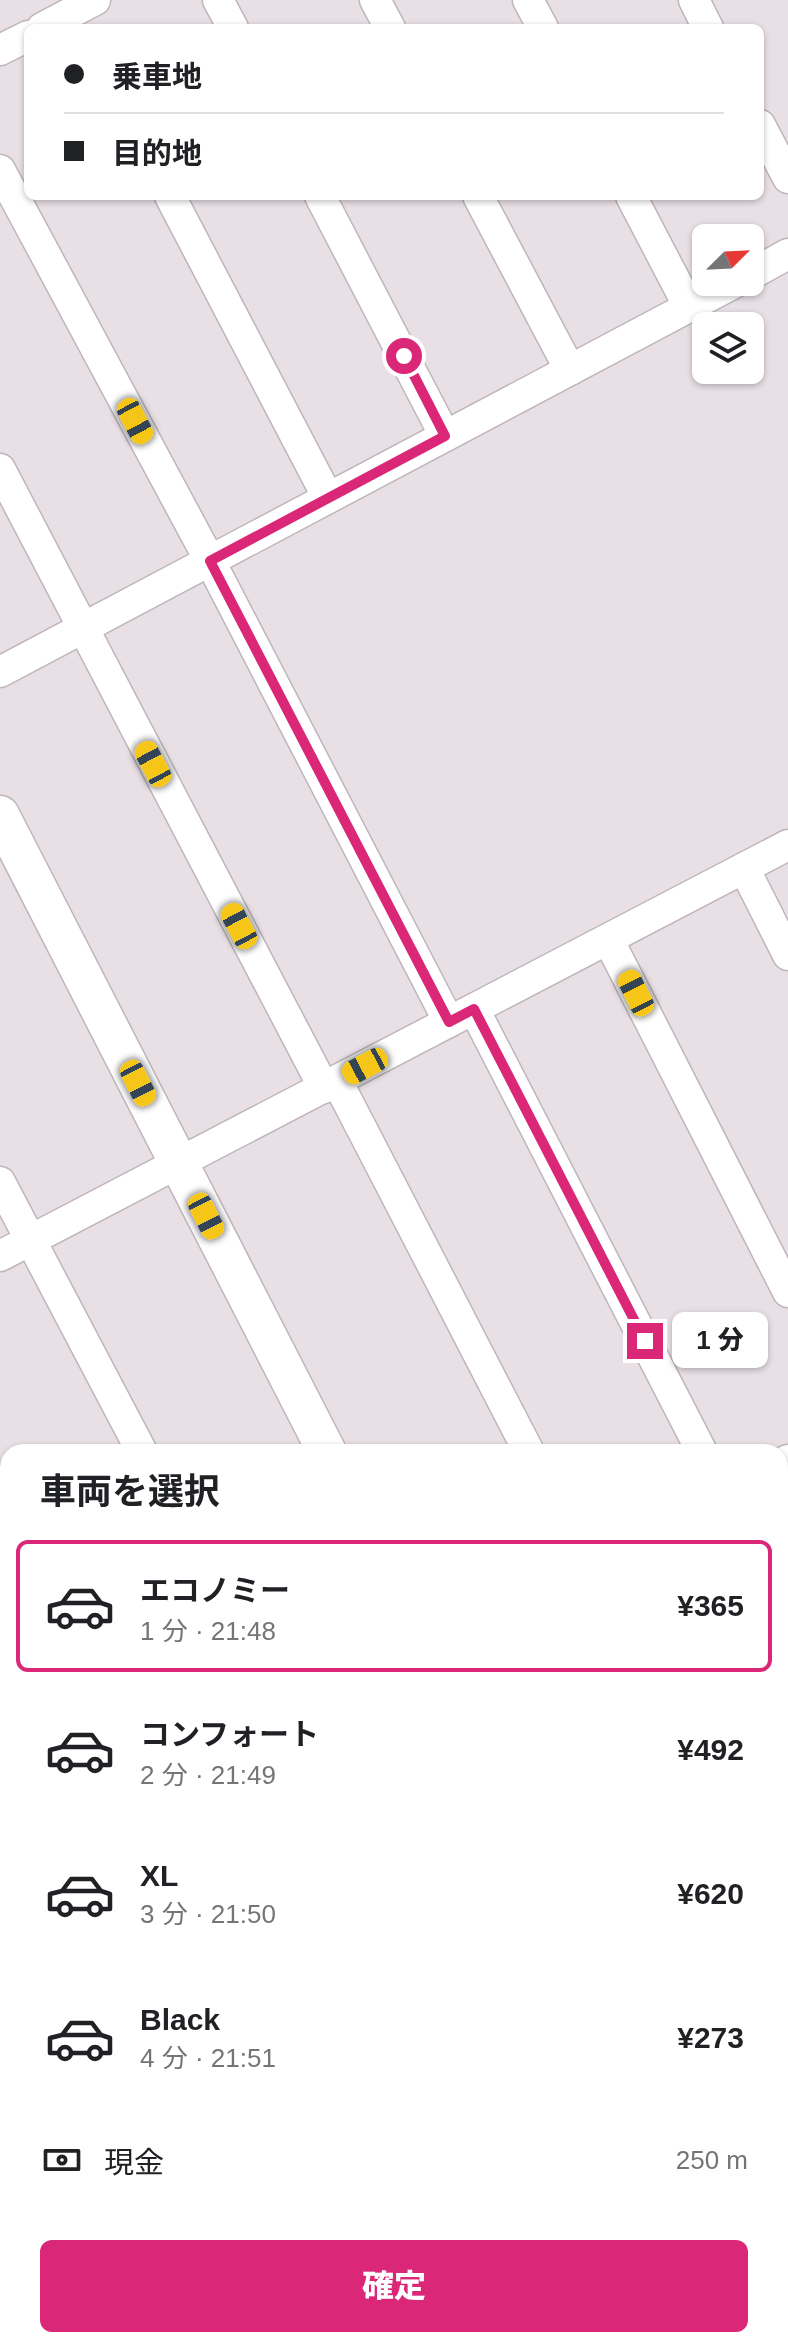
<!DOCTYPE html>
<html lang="ja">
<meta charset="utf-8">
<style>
:root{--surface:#fff;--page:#f6f6f6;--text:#202124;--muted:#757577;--line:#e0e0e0;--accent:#db2777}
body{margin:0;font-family:Helvetica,"Noto Sans JP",sans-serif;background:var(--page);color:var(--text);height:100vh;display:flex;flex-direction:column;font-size:30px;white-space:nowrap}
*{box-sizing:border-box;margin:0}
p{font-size:26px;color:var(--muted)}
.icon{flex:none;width:44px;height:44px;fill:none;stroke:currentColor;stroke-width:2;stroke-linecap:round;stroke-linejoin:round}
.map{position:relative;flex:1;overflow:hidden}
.side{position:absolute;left:0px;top:1444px;width:788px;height:904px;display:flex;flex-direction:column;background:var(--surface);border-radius:24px 24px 0 0;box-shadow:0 2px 6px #0004}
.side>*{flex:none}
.top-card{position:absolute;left:24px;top:24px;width:740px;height:176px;border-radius:12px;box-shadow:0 2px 6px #0004;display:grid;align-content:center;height:176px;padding:0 40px;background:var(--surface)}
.needle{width:52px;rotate:66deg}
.tools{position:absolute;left:692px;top:224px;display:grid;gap:16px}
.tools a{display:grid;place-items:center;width:72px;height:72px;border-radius:12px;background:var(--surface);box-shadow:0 2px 6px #0004;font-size:40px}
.end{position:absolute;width:36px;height:36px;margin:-18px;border:10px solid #db2777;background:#fff;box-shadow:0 0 0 4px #fff}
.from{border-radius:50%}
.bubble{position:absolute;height:56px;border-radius:12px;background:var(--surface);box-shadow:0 2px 6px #0004;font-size:26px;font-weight:800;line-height:56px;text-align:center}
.car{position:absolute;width:24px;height:48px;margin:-24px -12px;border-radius:10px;box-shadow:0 0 6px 2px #0007;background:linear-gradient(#f5c518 24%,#345 0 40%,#f5c518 0 76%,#345 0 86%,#f5c518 0)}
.top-card b{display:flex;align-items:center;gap:28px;height:76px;font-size:30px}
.top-card b+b{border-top:2px solid var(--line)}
.top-card i{width:20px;height:20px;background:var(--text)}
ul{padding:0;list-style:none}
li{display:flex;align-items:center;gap:24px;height:132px;margin:0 16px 12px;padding:0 24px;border:4px solid transparent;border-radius:12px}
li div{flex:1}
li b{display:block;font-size:30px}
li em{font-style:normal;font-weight:800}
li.selected{border-color:var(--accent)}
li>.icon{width:72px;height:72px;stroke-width:1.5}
h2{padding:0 40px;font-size:36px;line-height:96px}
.pay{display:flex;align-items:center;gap:20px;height:88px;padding:0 40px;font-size:30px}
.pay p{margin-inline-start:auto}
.button{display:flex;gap:16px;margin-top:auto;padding:16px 40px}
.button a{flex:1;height:92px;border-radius:12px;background:var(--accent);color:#fff;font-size:32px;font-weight:800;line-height:92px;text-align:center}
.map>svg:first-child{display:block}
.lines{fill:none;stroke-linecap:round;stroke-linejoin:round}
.minor-casing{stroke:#bfb5ba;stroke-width:33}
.tertiary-casing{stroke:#bfb5ba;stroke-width:41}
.minor{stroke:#fff;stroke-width:30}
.tertiary{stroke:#fff;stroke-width:38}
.route{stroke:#db2777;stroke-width:10}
</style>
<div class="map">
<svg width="788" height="2348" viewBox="0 0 788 2348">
<rect width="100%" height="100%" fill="#e9e0e5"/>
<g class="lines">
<defs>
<g id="minor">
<polyline points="218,0 233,28"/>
<polyline points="375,0 390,28"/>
<polyline points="528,0 543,28"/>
<polyline points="694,0 708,28"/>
<polyline points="42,28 95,0"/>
<polyline points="0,50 28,36"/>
<polyline points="760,125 788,178"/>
<polyline points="0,170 210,561 449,1022"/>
<polyline points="170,196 328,498"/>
<polyline points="320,196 445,436"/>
<polyline points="478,196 570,370"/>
<polyline points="631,196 689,307"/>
<polyline points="750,275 788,254"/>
<polyline points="0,469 324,1088"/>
<polyline points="0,672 736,282"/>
<polyline points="744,868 788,955"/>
<polyline points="608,939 788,1292"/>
<polyline points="474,1009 702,1452"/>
<polyline points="337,1081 529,1452"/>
<polyline points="0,1182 142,1452"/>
<polyline points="0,1256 788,845"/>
<polyline points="780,1464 788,1460"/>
<polyline points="0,1480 8,1494"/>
<polyline points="780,1632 788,1647"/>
<polyline points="0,1864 8,1860"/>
<polyline points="780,1906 788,1902"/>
<polyline points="552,2340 555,2348"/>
</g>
<g id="tertiary">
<polyline points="0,815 327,1452"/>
<polyline points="780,2052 788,2048"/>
<polyline points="780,2318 788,2333"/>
<polyline points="214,2348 229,2340"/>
</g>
</defs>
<use href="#minor" class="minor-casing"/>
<use href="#tertiary" class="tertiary-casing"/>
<use href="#minor" class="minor"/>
<use href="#tertiary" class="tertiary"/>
</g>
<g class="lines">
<polyline class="route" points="404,356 445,436 210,561 449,1022 474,1009 645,1341"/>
</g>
</svg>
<div class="tools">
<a><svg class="needle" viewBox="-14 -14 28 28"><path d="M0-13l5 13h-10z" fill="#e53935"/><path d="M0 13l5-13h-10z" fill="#757577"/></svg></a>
<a><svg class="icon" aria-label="layers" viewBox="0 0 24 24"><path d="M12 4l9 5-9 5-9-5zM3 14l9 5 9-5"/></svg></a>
</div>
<i class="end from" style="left:404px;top:356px"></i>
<i class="end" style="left:645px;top:1341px"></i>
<div class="bubble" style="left:672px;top:1312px;width:96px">1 分</div>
<i class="car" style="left:135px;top:421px;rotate:152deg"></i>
<i class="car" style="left:153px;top:764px;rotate:332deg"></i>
<i class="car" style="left:239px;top:926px;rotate:332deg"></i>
<i class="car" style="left:636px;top:993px;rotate:333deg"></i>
<i class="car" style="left:365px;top:1066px;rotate:242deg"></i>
<i class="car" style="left:138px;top:1083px;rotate:153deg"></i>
<i class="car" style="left:206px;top:1216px;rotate:153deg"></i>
<div class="top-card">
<b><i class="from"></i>乗車地</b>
<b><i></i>目的地</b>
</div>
<section class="side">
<h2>車両を選択</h2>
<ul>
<li class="selected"><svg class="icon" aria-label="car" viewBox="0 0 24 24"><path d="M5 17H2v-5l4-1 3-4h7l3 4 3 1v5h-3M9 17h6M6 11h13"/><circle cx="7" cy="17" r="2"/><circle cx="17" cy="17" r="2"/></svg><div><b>エコノミー</b><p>1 分 · 21:48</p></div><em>¥365</em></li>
<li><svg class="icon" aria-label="car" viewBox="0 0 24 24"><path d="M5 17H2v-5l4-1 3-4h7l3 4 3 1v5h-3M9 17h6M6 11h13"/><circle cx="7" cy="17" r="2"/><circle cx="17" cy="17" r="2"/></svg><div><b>コンフォート</b><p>2 分 · 21:49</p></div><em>¥492</em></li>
<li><svg class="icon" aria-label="car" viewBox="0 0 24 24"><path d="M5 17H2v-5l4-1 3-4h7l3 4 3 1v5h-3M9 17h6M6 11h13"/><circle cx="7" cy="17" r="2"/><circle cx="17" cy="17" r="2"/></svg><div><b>XL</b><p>3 分 · 21:50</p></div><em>¥620</em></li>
<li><svg class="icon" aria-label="car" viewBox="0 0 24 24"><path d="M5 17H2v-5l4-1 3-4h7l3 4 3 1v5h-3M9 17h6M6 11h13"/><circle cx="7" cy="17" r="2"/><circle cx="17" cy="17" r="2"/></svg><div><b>Black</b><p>4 分 · 21:51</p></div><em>¥273</em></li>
</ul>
<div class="pay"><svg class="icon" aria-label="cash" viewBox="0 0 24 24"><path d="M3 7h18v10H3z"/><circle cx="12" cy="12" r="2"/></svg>現金<p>250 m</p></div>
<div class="button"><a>確定</a></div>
</section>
</div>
